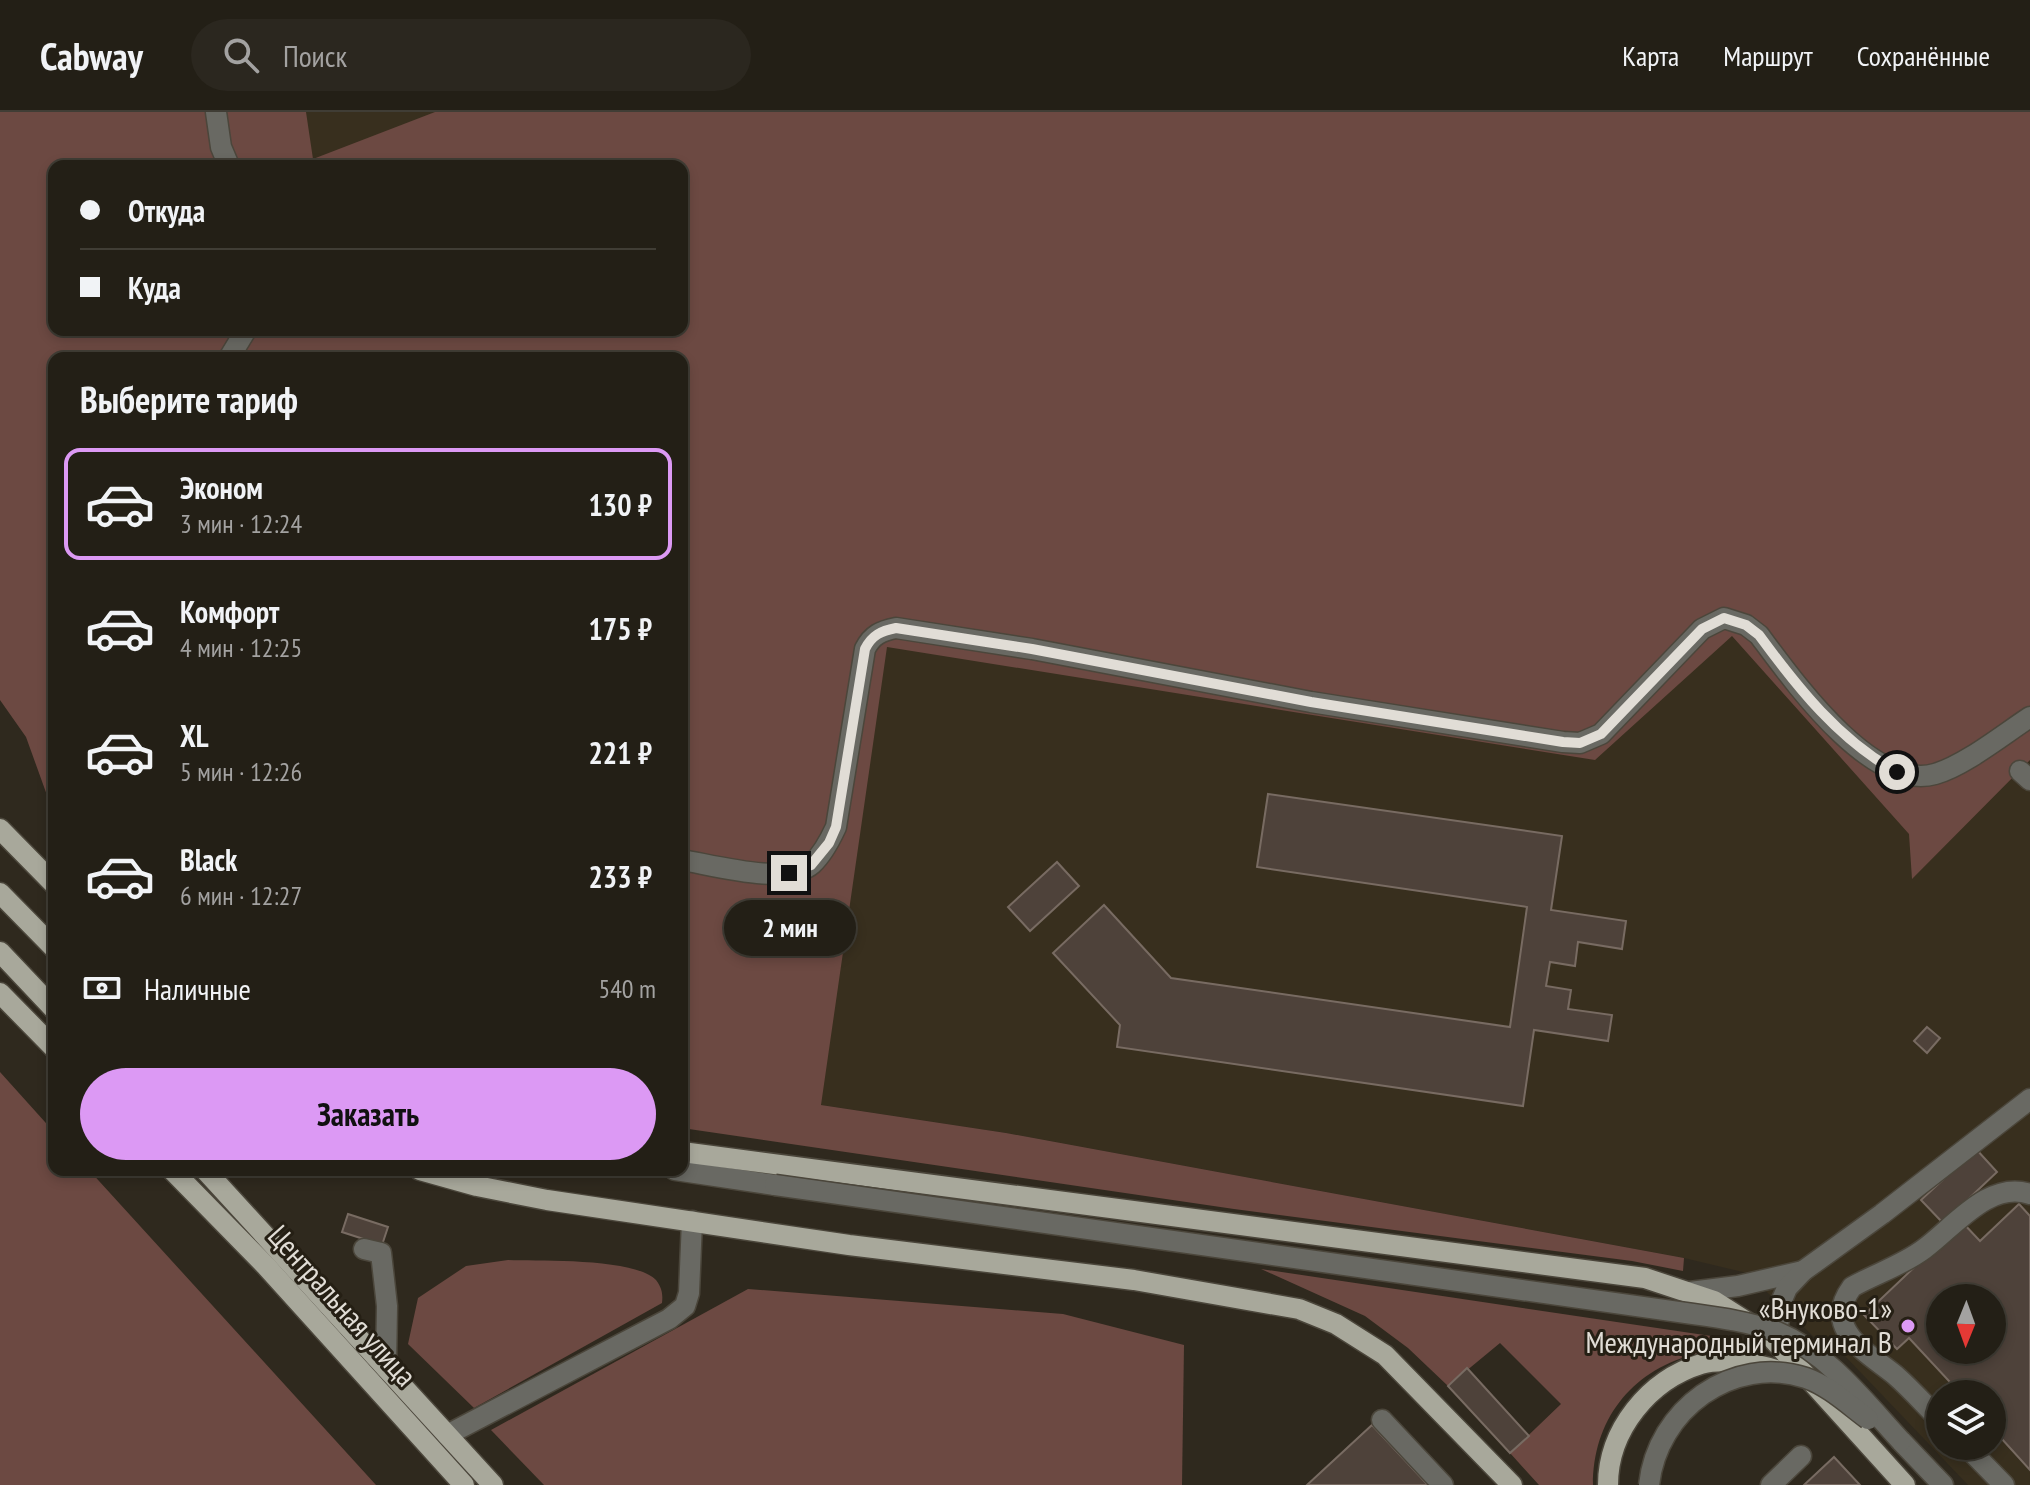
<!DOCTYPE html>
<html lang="ru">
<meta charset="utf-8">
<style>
:root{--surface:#231f16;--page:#2b271f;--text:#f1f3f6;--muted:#a3a2a1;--line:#403d35;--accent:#dc99f4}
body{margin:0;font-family:"PT Sans Narrow",sans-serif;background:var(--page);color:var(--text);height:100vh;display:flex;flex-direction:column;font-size:30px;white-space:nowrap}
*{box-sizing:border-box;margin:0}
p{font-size:26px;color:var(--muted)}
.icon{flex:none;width:44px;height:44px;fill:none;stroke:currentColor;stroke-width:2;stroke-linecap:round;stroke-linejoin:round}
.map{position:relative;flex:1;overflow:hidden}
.side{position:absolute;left:48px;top:240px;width:640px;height:824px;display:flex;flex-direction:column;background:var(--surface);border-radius:16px;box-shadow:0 4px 12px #0003,0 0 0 2px var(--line)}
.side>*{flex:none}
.banner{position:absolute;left:48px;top:48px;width:640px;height:176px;border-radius:16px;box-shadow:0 4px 12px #0003,0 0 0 2px var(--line);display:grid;align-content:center;height:176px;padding:0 32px;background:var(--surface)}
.needle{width:52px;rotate:181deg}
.tools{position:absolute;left:1926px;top:1172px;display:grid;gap:16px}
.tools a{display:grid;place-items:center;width:80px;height:80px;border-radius:50%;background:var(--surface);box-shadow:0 4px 12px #0003,0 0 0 2px var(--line);font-size:40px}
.end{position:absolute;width:36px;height:36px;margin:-18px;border:10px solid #e1ddd6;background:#111;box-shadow:0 0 0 4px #111}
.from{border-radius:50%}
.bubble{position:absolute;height:56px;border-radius:28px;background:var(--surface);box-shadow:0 4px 12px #0003,0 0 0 2px var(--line);font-size:26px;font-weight:700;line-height:56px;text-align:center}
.banner b{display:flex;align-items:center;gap:28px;height:76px;font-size:30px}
.banner b+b{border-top:2px solid var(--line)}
.banner i{width:20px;height:20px;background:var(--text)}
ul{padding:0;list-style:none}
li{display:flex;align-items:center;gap:24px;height:112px;margin:0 16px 12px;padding:0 16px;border:4px solid transparent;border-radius:16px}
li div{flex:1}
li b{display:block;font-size:30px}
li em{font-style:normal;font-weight:700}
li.active{border-color:var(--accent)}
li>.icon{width:72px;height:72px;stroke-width:1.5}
h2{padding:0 32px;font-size:36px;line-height:96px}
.pay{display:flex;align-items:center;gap:20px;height:88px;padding:0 32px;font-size:30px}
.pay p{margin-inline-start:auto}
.button{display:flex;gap:16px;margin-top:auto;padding:16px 32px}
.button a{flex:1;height:92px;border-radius:48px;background:var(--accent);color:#111;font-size:32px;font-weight:700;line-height:92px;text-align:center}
header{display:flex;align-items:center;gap:48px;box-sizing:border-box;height:112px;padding:0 40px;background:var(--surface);border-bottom:2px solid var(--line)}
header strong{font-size:38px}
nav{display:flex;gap:44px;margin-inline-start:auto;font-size:28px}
.search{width:560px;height:72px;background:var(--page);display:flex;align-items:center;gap:20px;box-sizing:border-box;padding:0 28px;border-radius:44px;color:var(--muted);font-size:30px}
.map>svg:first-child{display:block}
.built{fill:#382f1e;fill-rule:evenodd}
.green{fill:#6c4942;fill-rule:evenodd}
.building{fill:#4e423a;stroke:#786b62;stroke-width:2;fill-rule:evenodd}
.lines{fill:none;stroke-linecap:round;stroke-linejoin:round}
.minor-casing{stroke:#4b463b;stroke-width:23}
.major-casing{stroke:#4b463b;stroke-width:23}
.minor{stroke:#696963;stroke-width:20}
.major{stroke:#a8a89b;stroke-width:20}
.minor-bridge-casing{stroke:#4b463b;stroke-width:23;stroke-linecap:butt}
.minor-bridge{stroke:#696963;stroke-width:20}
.route{stroke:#e1ddd6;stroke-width:10}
.poi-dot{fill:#dc99f4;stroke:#251f14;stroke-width:3}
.labels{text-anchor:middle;stroke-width:6;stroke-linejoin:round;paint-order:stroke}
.street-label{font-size:30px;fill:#e1ddd6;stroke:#251f14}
.poi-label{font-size:30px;fill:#e1ddd6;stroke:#251f14;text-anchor:end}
</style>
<header>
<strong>Cabway</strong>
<div class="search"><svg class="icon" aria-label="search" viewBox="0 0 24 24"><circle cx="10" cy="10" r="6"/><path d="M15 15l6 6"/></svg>Поиск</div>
<nav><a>Карта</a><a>Маршрут</a><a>Сохранённые</a></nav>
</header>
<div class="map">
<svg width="2030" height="1373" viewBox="0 0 2030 1373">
<rect width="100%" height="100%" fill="#2f291e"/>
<path class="built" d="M203,0H2030V1373H1968L1844,1243L1814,1225L1747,1161L1684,1146L1006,1021L682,972V54H166ZM1940,1186H1992V1238H1940ZM1940,1282H1992V1334H1940Z"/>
<g class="green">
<path d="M0,0H306L313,47L435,0H2030V648L1912,767L1909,722L1732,524L1595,648L887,535L821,993L1006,1021L1684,1146L1683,1159L1632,1149L1234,1097L682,1016V246H54V691L48,686L26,625L0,588ZM54,54H682V218H54Z"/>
<polygon points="0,960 54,1020 54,1058 89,1058 376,1373 0,1373"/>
<path d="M508,1148C540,1149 635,1146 656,1168C662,1176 663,1182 662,1191L474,1296L408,1232L418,1186L466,1154Z"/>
<path d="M1261,1157L1738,1228L1742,1240C1726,1241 1707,1239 1692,1243C1630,1260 1593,1309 1593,1373H1539L1510,1341L1561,1292L1500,1231L1448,1274L1408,1236L1365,1204Z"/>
<polygon points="748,1177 1063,1202 1184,1233 1182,1373 544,1373 491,1318"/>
</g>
<g class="building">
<polygon points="1268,682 1562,724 1551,798 1626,809 1622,837 1578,830 1575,854 1550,850 1546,874 1571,878 1568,897 1612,903 1608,929 1534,918 1523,994 1117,935 1120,913 1053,841 1104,793 1171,866 1510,915 1527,795 1257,755"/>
<polygon points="1057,750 1079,774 1030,819 1008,795"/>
<polygon points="1927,915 1940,926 1927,941 1914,929"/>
<polygon points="1976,1037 1997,1060 1943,1111 1921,1088"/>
<path d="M2019,1092L2030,1104V1358L1992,1316V1282H1961L1909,1226L1897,1237L1864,1203L1962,1110L1980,1129ZM1940,1186H1992V1238H1940Z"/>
<polygon points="348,1102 388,1115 382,1133 342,1120"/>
<polygon points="1467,1256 1529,1324 1510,1341 1448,1274"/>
<polygon points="1372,1313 1428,1373 1307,1373"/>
<polygon points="1834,1345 1860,1373 1804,1373"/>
</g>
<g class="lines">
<defs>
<g id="minor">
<polyline points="216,0 221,35 229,54"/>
<polyline points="229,246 246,218"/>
<polyline points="2020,659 2030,668"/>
<path d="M682,748C713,753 787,774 812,752C823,742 830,728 836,715L865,537C872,523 881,519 896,516L1032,537L1311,590L1563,630L1580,631L1601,622L1702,517L1724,506L1746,513L1759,523C1792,567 1871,680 1935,662C1964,654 2004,622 2030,605"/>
<polyline points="675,1058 775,1073"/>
<polyline points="364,1137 381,1141 387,1194 386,1254"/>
<polyline points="1690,1180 1738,1174 1803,1159"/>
<polyline points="1782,1233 1778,1214 1781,1190 1787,1176 1803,1159 1882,1102 2030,987"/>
<polyline points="1382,1308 1443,1373"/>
<path d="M1940,1308C1925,1293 1911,1277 1895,1263C1868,1241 1821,1217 1852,1175C1875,1162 1903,1153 1924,1137C1954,1115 1989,1068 2030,1082"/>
<polyline points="447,1323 669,1207 685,1194 689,1181 692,1109"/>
<polyline points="1901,1329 1943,1373"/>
<polyline points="1966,1334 2004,1373"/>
<polyline points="1771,1373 1801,1344"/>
</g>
<g id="major">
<polyline points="0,717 54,772"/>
<polyline points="0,781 54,836"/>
<polyline points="0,840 54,897"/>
<polyline points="0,881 54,936"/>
<polyline points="682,1040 1645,1166 1714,1189 1772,1226 1905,1373"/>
<polyline points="172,1058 266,1154 464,1373"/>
<polyline points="205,1058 493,1373"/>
<polyline points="420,1058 477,1074 547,1088 849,1133 1134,1168 1299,1197 1336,1212 1385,1243 1512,1373"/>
<path d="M1608,1373C1608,1318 1649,1268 1701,1252C1722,1246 1755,1251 1776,1258"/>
</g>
</defs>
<use href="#minor" class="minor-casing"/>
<use href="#major" class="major-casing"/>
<use href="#minor" class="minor"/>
<use href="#major" class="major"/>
<defs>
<g id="minor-bridge">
<path d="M775,1073L1693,1202C1722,1206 1750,1210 1777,1220C1828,1241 1865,1290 1901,1329"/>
<path d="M1649,1373C1657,1298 1732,1242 1806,1266C1829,1274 1849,1293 1868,1307"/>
</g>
</defs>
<use href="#minor-bridge" class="minor-bridge-casing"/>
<use href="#minor-bridge" class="minor-bridge"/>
</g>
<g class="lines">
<path class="route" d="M789,761L811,753L829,731L836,715L865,537C872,523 881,519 896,516L1032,537L1311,590L1563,630L1580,631L1601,622L1702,517L1724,506L1746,513L1759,523C1798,576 1839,628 1897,660"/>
</g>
<circle class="poi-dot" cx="1908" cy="1214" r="8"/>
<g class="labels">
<g class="street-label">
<text transform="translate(342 1194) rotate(48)" y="10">Центральная улица</text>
</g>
<g class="poi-label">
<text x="1892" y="1207">«Внуково-1»<tspan x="1892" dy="34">Международный терминал B</tspan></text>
</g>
</g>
</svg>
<div class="tools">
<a><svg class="needle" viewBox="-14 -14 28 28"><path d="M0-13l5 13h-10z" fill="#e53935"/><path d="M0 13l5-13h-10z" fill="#a3a2a1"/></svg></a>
<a><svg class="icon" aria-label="layers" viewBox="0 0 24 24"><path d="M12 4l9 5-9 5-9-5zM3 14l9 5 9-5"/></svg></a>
</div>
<i class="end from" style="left:1897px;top:660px"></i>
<i class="end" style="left:789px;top:761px"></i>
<div class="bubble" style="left:724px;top:788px;width:132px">2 мин</div>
<div class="banner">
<b><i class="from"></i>Откуда</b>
<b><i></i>Куда</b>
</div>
<section class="side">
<h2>Выберите тариф</h2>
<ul>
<li class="active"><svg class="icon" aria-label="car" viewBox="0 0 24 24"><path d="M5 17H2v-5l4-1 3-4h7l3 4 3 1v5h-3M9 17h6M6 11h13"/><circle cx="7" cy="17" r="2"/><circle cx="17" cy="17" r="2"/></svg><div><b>Эконом</b><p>3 мин · 12:24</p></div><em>130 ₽</em></li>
<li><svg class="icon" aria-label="car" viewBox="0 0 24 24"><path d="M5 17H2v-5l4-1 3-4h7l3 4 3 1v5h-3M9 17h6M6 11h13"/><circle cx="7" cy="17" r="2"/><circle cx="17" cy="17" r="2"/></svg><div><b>Комфорт</b><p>4 мин · 12:25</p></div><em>175 ₽</em></li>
<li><svg class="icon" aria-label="car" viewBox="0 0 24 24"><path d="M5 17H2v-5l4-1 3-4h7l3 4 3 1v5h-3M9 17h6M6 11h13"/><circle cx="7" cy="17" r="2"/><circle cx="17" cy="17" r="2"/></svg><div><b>XL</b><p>5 мин · 12:26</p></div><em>221 ₽</em></li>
<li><svg class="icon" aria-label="car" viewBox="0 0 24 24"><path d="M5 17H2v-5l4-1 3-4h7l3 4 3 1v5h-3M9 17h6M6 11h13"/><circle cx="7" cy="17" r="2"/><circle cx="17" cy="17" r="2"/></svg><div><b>Black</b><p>6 мин · 12:27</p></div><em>233 ₽</em></li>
</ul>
<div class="pay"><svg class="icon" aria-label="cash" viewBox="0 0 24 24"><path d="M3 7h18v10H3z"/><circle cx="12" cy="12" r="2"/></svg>Наличные<p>540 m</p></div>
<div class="button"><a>Заказать</a></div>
</section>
</div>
